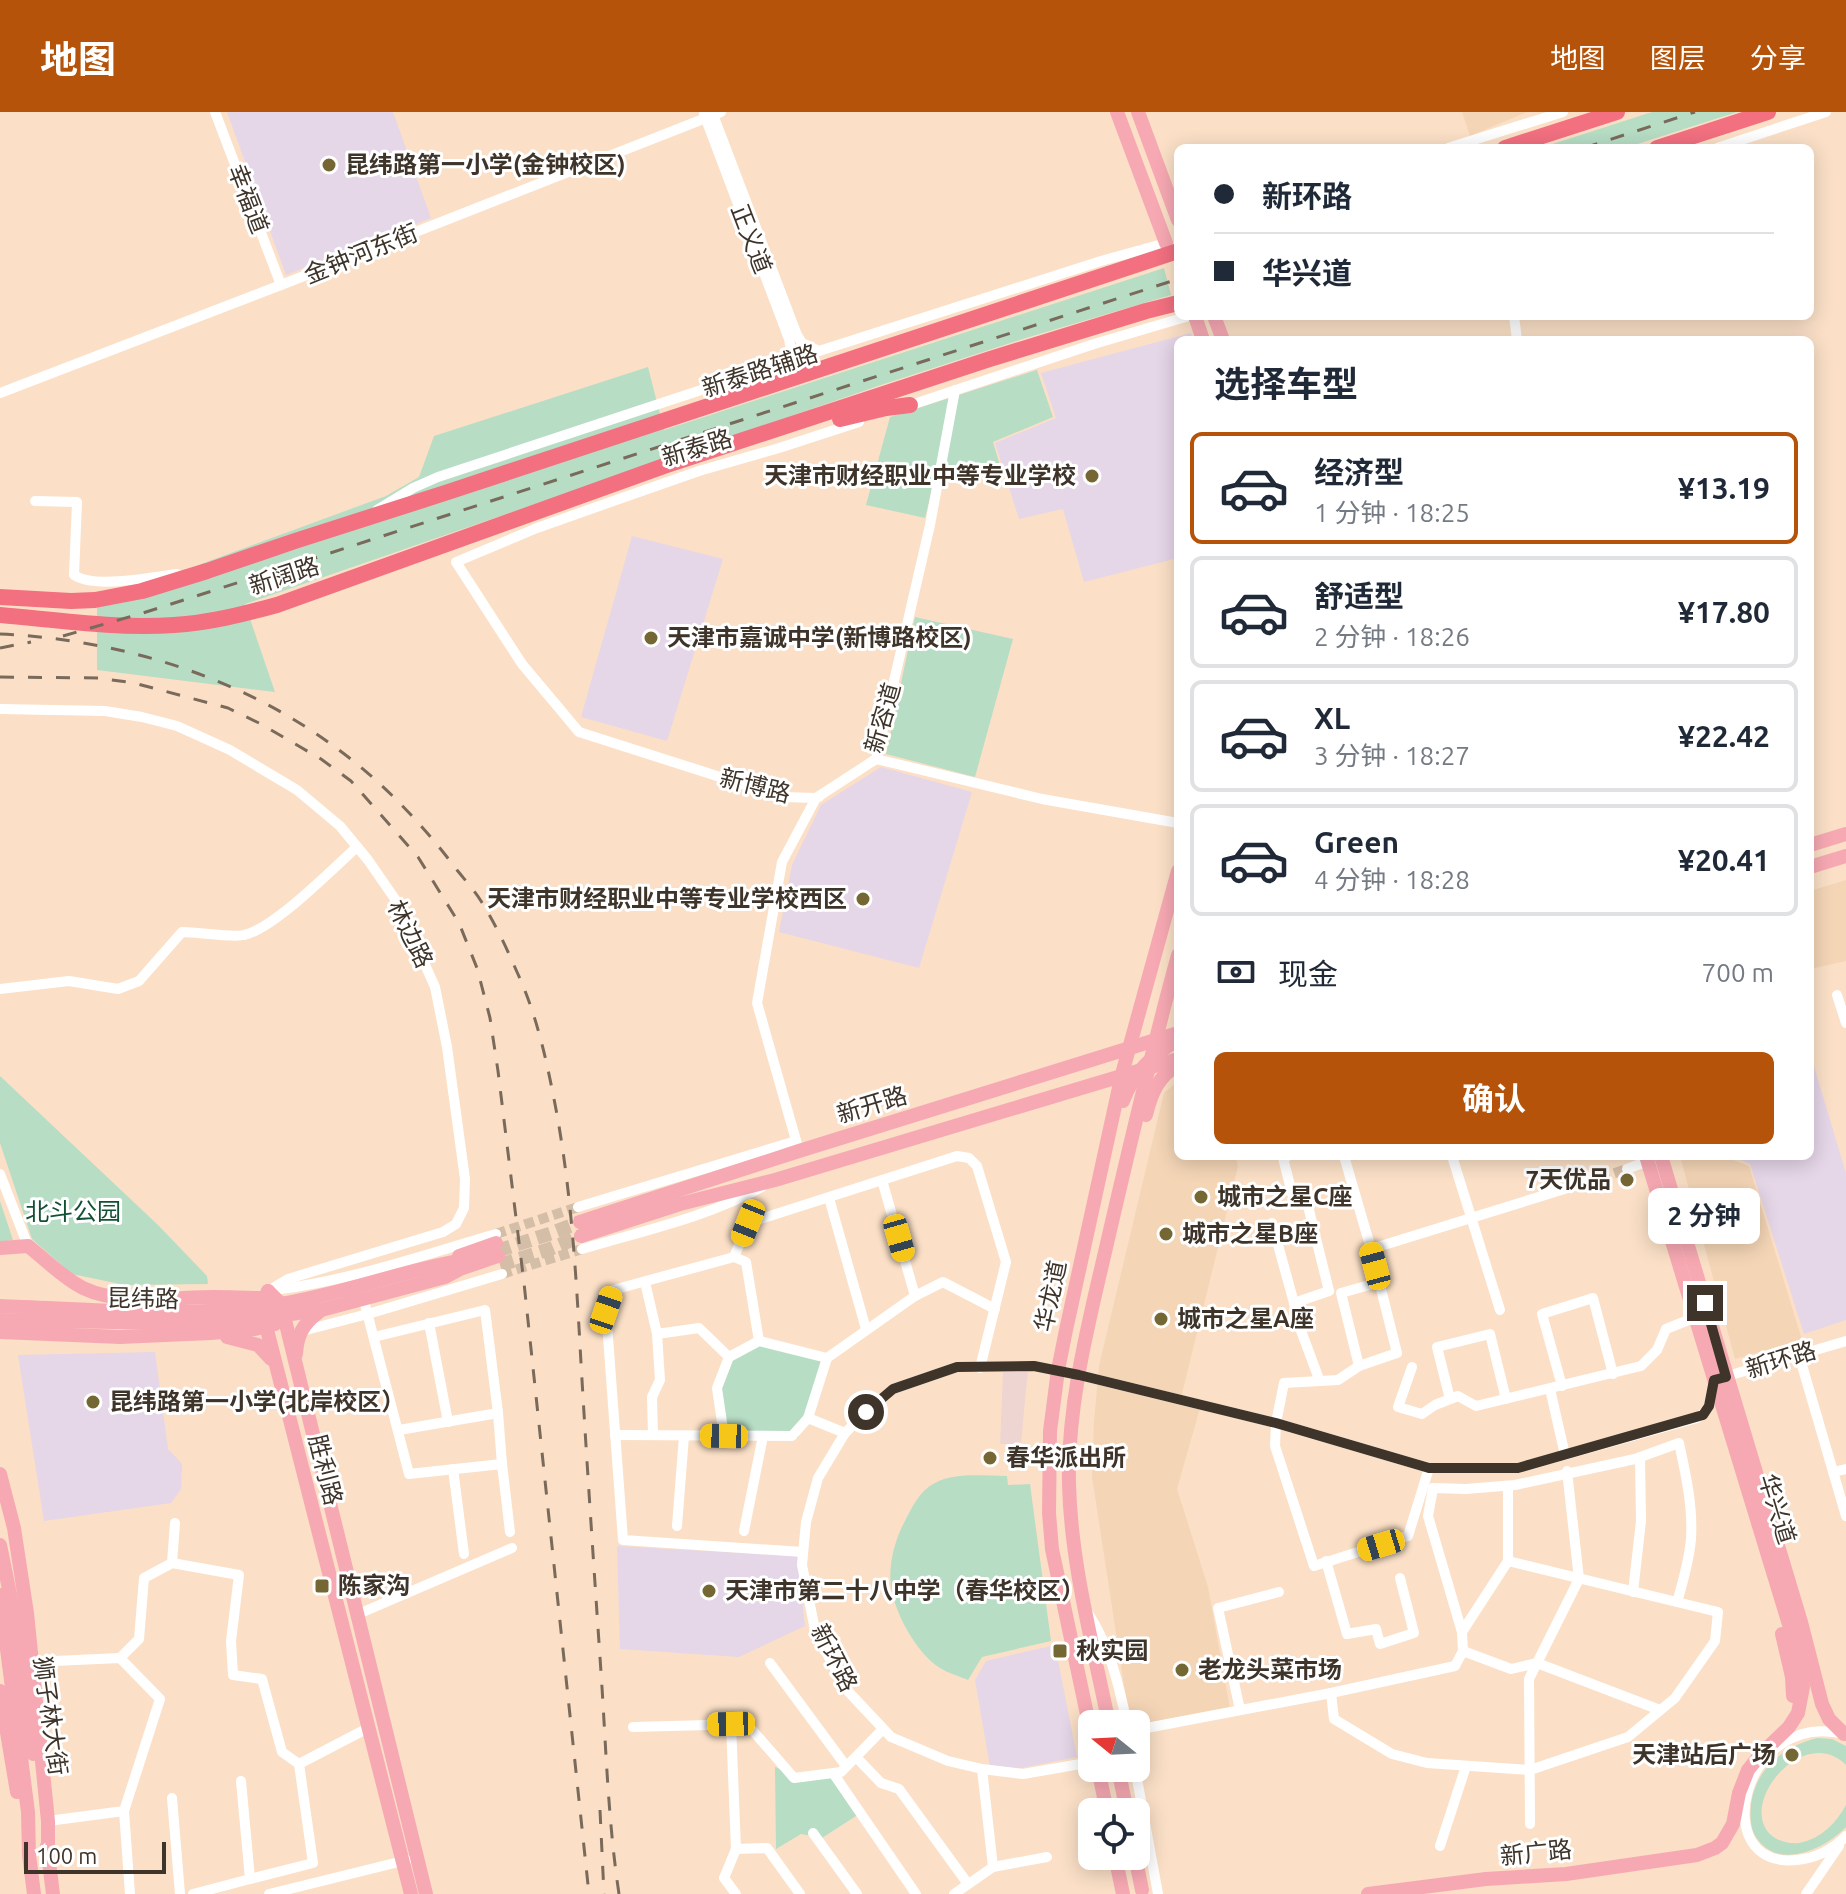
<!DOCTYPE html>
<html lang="zh">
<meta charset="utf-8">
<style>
:root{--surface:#fff;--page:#f6f6f7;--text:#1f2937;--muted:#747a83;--line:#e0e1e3;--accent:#b45309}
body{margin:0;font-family:Ubuntu,"Noto Sans SC",sans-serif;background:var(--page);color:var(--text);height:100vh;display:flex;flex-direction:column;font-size:30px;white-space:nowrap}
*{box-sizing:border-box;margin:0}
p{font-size:26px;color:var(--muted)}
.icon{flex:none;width:44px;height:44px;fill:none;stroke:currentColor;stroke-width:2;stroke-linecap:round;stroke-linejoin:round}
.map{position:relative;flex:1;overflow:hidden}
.panel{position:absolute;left:1174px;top:224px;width:640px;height:824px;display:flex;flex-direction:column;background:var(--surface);border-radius:12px;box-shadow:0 4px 20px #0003}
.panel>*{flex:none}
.hud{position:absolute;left:1174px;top:32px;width:640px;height:176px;border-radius:12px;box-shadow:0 4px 20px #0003;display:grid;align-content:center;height:176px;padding:0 40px;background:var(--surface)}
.needle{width:52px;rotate:288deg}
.tools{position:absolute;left:1078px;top:1598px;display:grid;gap:16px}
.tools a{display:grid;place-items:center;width:72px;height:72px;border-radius:12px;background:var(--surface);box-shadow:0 4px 20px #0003;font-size:40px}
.scale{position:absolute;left:24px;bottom:20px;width:142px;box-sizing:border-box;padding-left:8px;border:4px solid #3e342a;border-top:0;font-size:22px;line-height:28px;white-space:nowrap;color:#3e342a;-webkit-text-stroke:6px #fff;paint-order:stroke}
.end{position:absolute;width:36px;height:36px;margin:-18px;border:10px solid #3e342a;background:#fff;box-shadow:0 0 0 4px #fff}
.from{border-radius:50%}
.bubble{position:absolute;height:56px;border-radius:12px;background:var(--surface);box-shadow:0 4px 20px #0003;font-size:26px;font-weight:700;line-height:56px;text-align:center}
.car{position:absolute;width:24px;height:48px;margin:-24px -12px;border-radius:10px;box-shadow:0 0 6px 2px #0007;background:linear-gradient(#f5c518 24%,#345 0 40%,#f5c518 0 76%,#345 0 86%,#f5c518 0)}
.hud b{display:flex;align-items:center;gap:28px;height:76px;font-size:30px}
.hud b+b{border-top:2px solid var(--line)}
.hud i{width:20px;height:20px;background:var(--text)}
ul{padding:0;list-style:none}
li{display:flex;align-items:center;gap:24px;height:112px;margin:0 16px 12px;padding:0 24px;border:4px solid var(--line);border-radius:12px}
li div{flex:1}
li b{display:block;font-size:30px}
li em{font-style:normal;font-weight:700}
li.current{border-color:var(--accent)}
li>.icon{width:72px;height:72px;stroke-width:1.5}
h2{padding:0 40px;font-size:36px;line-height:96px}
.pay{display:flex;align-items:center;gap:20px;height:88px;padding:0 40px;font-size:30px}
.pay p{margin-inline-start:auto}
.action{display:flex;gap:16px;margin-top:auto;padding:16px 40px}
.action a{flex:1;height:92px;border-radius:12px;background:var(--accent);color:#fff;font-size:32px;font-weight:700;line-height:92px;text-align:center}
header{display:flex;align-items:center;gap:48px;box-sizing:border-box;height:112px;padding:0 40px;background:var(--accent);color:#fff}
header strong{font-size:38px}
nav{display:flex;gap:44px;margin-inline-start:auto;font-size:28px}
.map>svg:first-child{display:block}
.built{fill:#f4d5b6}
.education{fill:#e5d6e8}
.medical{fill:#efd5d2}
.green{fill:#b7ddc5}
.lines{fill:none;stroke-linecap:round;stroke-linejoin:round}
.minor-tunnel{stroke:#d5bea8;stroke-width:10;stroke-dasharray:10 5;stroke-linecap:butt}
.major-tunnel{stroke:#d5bea8;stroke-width:14;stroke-dasharray:14 7;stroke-linecap:butt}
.minor{stroke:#fff;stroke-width:10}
.major{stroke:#f7a9b3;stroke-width:14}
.highway{stroke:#f27080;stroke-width:16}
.rail{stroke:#796a5b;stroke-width:3;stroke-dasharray:14 14;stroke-linecap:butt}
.route{stroke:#3e342a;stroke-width:10}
.poi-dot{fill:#746734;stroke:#fff;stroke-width:3}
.labels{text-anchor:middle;stroke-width:6;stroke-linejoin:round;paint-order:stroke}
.poi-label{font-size:24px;font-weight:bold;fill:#3e342a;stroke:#fff;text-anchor:start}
.street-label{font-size:24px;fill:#3e342a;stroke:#fff}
.park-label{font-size:24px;fill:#125133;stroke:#fff}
</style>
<header>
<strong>地图</strong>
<nav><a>地图</a><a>图层</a><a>分享</a></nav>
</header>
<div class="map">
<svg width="1846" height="1782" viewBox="0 0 1846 1782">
<rect width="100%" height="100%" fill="#fbe0c7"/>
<g class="built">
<polygon points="1462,0 1527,0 1470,24"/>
<polygon points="1846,768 1846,849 1810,857 1810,779"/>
<polygon points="1178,969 1178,1044 1235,1044 1238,1054 1180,1290 1200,1296 1177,1377 1208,1475 1230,1597 1136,1614 1136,1612 1130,1612 1092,1365 1094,1309 1099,1254 1164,981"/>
<polygon points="1680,1044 1723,1044 1749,1054 1802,1228 1735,1247"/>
</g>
<g class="education">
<polygon points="227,0 393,0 431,106 286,163"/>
<polygon points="1191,221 1193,228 1178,228 1178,446 1084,470 1063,397 1019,407 995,331 1056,306 1041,261"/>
<polygon points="632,424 723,447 667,629 581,605"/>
<polygon points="881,655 972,680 919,856 779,820 792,753 821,693"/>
<polygon points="1810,941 1846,1061 1846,1208 1804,1222 1750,1052 1731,1044 1810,1044"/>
<polygon points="155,1240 168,1337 182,1352 181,1377 171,1391 44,1409 18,1243"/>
<polygon points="617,1434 797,1444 805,1514 739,1545 620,1537"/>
<polygon points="1055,1533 1077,1645 1021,1656 990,1655 975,1568 986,1549"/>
</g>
<polygon class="medical" points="1028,1258 1021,1332 1000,1332 1003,1260"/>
<g class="green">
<polygon points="1652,0 1737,0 1625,36 1540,36"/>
<polygon points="1164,156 1171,183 1026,226 881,273 245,492 275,580 97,558 97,495 209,449 386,384 419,365 434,324 648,255 664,318"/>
<polygon points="1037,258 1053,305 993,330 1004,367 938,352 925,406 866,393 890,305"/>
<polygon points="915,505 1013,527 975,665 886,642"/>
<polygon points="0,964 158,1113 207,1164 208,1172 125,1173 72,1162 32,1127 0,1031"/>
<polygon points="0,1089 13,1128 0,1130"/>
<polygon points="759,1229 825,1248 798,1326 726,1321 717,1281 728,1244"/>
<path d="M1007,1364L1008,1373L1030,1372L1051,1529L982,1545L968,1568C959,1564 948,1561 940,1556C917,1542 894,1500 891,1474C888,1453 895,1427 905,1409C912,1395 920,1378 935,1371C955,1360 984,1364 1007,1364Z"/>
<path d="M1817,1626L1832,1627L1846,1634V1653C1802,1609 1732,1698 1775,1726C1782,1730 1791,1732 1799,1731C1821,1727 1836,1711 1846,1693V1715C1826,1736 1781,1758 1758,1728C1750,1718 1750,1705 1751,1692C1756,1656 1783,1635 1817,1626Z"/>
<polygon points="775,1655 800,1666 832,1663 859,1702 822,1726 801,1722 776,1737"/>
</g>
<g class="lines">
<g class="minor-tunnel">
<polyline points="1600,1066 1627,1057"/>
<polyline points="496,1122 578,1095"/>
<polyline points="502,1162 582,1137"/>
</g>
<g class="major-tunnel">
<polyline points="497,1139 552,1121 580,1110"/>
<polyline points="500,1153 550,1137 581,1124"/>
</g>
<g class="minor">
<polyline points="215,0 281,173"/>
<polyline points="712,0 797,223 802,231 819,239"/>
<polyline points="704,2 789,227 791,237 782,251"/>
<polyline points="1448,36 1563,0"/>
<polyline points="1717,36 1826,0"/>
<polyline points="1514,204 1517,228"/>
<polyline points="0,281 281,173 721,0"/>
<polyline points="905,295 1094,232 1189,204"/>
<polyline points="859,310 779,336 699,359 639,380 537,416 456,450 522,552 579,620 783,685 816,686 876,647 1042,687 1178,711"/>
<path d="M35,389L77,390L74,463C94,477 152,465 177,462"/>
<polyline points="377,398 413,376 438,365 819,239 1101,149 1166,131"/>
<polyline points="0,597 105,599 142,605 177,614 230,638 297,678 340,714 368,748 397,790 435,875 447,935 465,1067 464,1096 456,1112 443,1120 288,1167 268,1179"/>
<polyline points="873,649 876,647 930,413 955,278"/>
<path d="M0,877L69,869L118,877L139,869L182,820C198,820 232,826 244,823C274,817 332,757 357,735"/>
<polyline points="1837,883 1846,911"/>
<polyline points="799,1039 757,891 782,750 816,686 819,685"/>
<polyline points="1288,1044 1283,1046 1295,1093 1307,1090 1329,1179 1294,1191 1300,1216 1319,1267"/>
<polyline points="1344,1044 1371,1137"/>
<polyline points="1452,1044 1500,1198"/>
<polyline points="1627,1057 1648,1049"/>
<polyline points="0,1062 28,1134"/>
<polyline points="882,1068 915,1184"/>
<polyline points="829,1086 866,1217"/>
<polyline points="578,1095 796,1029"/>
<polyline points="1272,1111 1294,1191"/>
<path d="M582,1137C639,1120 711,1104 762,1075"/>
<polyline points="734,1145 746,1150 759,1229"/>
<polyline points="645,1170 657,1222 699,1216 729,1245"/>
<path d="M274,1178C349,1169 423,1143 496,1122"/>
<polyline points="363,1185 409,1362 502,1352 510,1420"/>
<polyline points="429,1211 448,1310"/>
<polyline points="302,1219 368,1202 502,1162"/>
<polyline points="374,1225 485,1198 498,1301 399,1318"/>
<polyline points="1799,1243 1846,1404"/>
<polyline points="1359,1254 1341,1181 1380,1170"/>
<polyline points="1412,1255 1398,1295 1422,1302 1435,1293 1458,1284 1476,1294 1641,1254 1657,1238 1666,1217 1696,1205"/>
<polyline points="1562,1274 1542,1202 1593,1186 1613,1262"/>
<polyline points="1550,1277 1565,1343"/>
<polyline points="1450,1287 1437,1235 1490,1222 1506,1287"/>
<polyline points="498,1301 502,1352"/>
<polyline points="808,1306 827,1246"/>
<polyline points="615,1323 792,1324 808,1306 845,1321"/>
<polyline points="653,1323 652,1285 660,1268 657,1222"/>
<polyline points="724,1324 717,1276 729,1245 759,1229 827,1246 915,1184 943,1170 995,1197"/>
<polyline points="1429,1356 1408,1424 1314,1454 1275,1334 1276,1311 1284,1271 1338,1268 1359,1254 1397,1241 1371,1137 1600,1066"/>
<polyline points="453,1357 464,1442"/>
<polyline points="1833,1360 1846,1357"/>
<polyline points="677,1414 684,1324"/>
<polyline points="744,1419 763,1324"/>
<polyline points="803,1440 623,1428 606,1198 613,1178 734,1145 748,1111 957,1044 969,1046 977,1054 1006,1150 980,1256"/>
<polyline points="1326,1449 1347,1522 1376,1517 1380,1532 1414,1521 1400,1466"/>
<polyline points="172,1451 175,1411"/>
<polyline points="1633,1480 1641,1409 1640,1345"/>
<path d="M1088,1501C1110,1535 1119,1573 1127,1612"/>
<polyline points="356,1503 512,1436"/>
<polyline points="1462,1520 1508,1449 1508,1374"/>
<path d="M1463,1539L1462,1520L1428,1404L1433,1376L1466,1377L1515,1373L1635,1347L1679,1331C1686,1363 1693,1395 1691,1427C1689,1449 1683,1470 1677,1490"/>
<polyline points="120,1546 139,1527 144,1466 172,1451 239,1463 231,1529 233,1563 262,1567 282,1640 299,1652 368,1616"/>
<polyline points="33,1550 120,1546 160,1587 124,1699 48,1709"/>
<polyline points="770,1551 846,1654"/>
<polyline points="1331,1581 1334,1607 1392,1642 1427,1651 1530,1658 1628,1625 1675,1586 1715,1529 1718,1500 1508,1449"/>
<polyline points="1240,1598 1218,1496 1279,1480"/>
<polyline points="731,1612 736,1737 724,1766 736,1782"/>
<polyline points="633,1615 747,1612 794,1666 841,1660 883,1617"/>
<polyline points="1136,1618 1331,1581 1455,1554 1463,1539 1511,1557 1537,1551 1579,1467 1567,1359"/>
<path d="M1844,1622C1741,1597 1706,1758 1797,1748C1816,1746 1833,1737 1846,1724"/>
<polyline points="856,1645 881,1671 899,1677 968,1772"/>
<path d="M1092,1650L1023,1662L982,1657L948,1649L891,1625L844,1575L815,1518L802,1453L806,1410L818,1366L845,1321L866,1300L893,1277L957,1255L1034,1254L1079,1263L1276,1311L1429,1356H1518L1697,1306C1712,1298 1712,1283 1714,1268L1846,1229"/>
<polyline points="1135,1656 1158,1782"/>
<polyline points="833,1661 916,1782"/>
<polyline points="172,1686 180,1782"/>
<polyline points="124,1699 130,1782"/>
<polyline points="1530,1712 1529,1567 1537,1551 1660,1598"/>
<polyline points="813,1721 857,1782"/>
<polyline points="1440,1734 1466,1654"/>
<polyline points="736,1737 767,1736 800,1782"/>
<polyline points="993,1755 1047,1745"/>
<polyline points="250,1767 313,1751 299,1652"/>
<polyline points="193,1782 250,1767 241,1669"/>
<polyline points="269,1782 407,1748"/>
<polyline points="954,1782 993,1755 982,1657"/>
<polyline points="1806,1782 1839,1734"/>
</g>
<g class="major">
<polyline points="1117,0 1166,131"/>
<polyline points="1138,0 1178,108"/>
<polyline points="1195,204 1203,228"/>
<polyline points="1214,204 1223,228"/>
<polyline points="1810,733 1846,722"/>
<polyline points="1810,755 1846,744"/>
<path d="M1123,989C1134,960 1152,943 1178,928"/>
<path d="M1146,1003C1151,982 1158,964 1178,953"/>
<polyline points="1661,1044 1801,1510 1822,1592 1829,1607 1844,1622"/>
<polyline points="580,1110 799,1039 1178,921"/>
<polyline points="581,1124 680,1092 775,1068 1178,947"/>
<path d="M0,1136L28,1134C46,1148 63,1166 83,1176C120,1194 174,1185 214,1185C230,1185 247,1186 264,1186"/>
<polyline points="459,1144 496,1131"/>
<polyline points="268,1179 281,1192 284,1204 426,1782"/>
<polyline points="268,1179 261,1195 264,1206 411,1782"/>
<path d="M0,1194C90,1197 191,1207 280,1192C344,1182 406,1157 470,1147"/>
<polyline points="0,1208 168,1211 264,1206 325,1197 445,1165 460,1157 498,1144"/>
<polyline points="0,1220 120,1225 211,1221 255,1217 275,1212"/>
<polyline points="227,1225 258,1233 271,1247"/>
<path d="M296,1242C297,1223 303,1212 319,1200"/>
<polyline points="0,1362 14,1416 27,1501 48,1709 48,1742"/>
<polyline points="0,1433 13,1497 33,1642"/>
<polyline points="0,1483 28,1700 29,1743 34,1782"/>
<polyline points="1782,1522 1792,1565 1793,1584"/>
<polyline points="0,1579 17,1680"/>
<path d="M1109,1612C1093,1533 1071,1453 1069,1372C1067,1290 1090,1206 1108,1127C1130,1032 1152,937 1178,843"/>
<polyline points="1092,1626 1052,1437 1049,1401 1050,1319 1058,1258 1066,1218 1122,962 1178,759"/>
<polyline points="1098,1656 1107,1700"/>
<polyline points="1118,1656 1127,1700"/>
<polyline points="47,1734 53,1782"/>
<polyline points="1115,1744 1123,1782"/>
<polyline points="1135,1744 1142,1778"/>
<polyline points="1368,1782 1486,1767 1566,1762 1697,1743 1715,1736 1722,1731 1733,1712 1739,1681 1748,1658 1760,1643 1789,1615 1798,1601 1803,1575 1802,1563 1791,1519 1646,1044"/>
</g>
<g class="highway">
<polyline points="1505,36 1617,0"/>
<polyline points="1657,36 1768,0"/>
<polyline points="840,307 886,296 910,293"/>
<polyline points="0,485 71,489 95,488 142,479 207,459 295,429 448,380 1178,139"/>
<path d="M0,503C57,508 116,517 174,513C209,511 244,502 277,493L664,354L990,247L1146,199L1178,191"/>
</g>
<g class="rail">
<polyline points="1584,36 1695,0"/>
<path d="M0,522C115,527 233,562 328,630C378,665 420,709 457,758C465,768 474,778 481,789C495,811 507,837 517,860C535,899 545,941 553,982C571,1070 576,1161 581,1251C587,1354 594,1457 601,1560C606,1634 608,1709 619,1782"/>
<polyline points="63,524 143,501 290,454 1178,167"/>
<polyline points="0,536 31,530"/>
<polyline points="0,565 98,566 134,571 228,596 259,611 321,647 351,669 418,745 459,811 477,856 490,906 498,959 524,1171 589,1782"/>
<polyline points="600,1698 604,1782"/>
</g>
</g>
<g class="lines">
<polyline class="route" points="866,1300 893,1277 957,1255 1034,1254 1079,1263 1276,1311 1429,1356 1518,1356 1703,1303 1709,1294 1714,1268 1726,1265 1705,1191"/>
</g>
<g class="poi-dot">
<circle cx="329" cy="53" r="8"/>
<circle cx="1092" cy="364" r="8"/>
<circle cx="651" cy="526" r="8"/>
<circle cx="863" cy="787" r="8"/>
<circle cx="1627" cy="1068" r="8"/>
<circle cx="1201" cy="1085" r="8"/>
<circle cx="1166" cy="1122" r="8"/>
<circle cx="1161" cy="1207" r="8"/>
<circle cx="93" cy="1290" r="8"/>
<circle cx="990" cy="1346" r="8"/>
<rect x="314" y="1466" width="16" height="16" rx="4"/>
<circle cx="709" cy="1479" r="8"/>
<rect x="1052" y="1531" width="16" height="16" rx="4"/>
<circle cx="1182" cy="1558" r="8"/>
<circle cx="1792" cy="1643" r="8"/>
</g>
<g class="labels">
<g class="poi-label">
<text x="345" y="61">昆纬路第一小学(金钟校区)</text>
<text x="1076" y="372" text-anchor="end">天津市财经职业中等专业学校</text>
<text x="667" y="534">天津市嘉诚中学(新博路校区)</text>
<text x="847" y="795" text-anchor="end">天津市财经职业中等专业学校西区</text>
<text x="1611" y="1076" text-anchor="end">7天优品</text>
<text x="1217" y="1093">城市之星C座</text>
<text x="1182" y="1130">城市之星B座</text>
<text x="1177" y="1215">城市之星A座</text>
<text x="109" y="1298">昆纬路第一小学(北岸校区）</text>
<text x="1006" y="1354">春华派出所</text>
<text x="338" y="1482">陈家沟</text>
<text x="725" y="1487">天津市第二十八中学（春华校区）</text>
<text x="1076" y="1547">秋实园</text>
<text x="1198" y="1566">老龙头菜市场</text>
<text x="1776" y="1651" text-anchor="end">天津站后广场</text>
</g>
<g class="street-label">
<text transform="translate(248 87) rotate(69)" y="8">幸福道</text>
<text transform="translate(751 127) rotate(69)" y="8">正义道</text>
<text transform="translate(361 142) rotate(-22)" y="8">金钟河东街</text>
<text transform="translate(760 259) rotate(-18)" y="8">新泰路辅路</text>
<text transform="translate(697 336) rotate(-17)" y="8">新泰路</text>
<text transform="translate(284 464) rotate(-18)" y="8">新阔路</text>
<text transform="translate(883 606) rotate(-74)" y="8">新容道</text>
<text transform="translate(755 674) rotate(14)" y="8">新博路</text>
<text transform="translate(410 822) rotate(64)" y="8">林边路</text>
<text transform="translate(872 993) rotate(-17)" y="8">新开路</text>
<text transform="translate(1051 1184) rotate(-78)" y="8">华龙道</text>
<text transform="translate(143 1187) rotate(1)" y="8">昆纬路</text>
<text transform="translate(1781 1248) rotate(-17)" y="8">新环路</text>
<text transform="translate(325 1358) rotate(76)" y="8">胜利路</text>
<text transform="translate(1777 1397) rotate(73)" y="8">华兴道</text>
<text transform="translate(834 1546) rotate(63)" y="8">新环路</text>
<text transform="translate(50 1604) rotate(82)" y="8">狮子林大街</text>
<text transform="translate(1536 1741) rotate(-6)" y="8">新广路</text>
</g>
<g class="park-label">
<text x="73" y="1108">北斗公园</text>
</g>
</g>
</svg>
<div class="tools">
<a><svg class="needle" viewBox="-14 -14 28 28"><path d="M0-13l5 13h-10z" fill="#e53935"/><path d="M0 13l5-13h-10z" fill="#747a83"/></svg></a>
<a><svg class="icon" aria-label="locate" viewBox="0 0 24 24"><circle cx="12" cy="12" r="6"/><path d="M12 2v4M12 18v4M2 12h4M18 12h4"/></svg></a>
</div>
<div class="scale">100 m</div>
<i class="end from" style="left:866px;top:1300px"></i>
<i class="end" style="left:1705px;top:1191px"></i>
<div class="bubble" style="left:1648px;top:1076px;width:112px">2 分钟</div>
<i class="car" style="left:748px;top:1111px;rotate:202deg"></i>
<i class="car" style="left:899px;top:1126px;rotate:164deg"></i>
<i class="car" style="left:1375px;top:1154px;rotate:345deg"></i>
<i class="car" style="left:606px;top:1198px;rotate:19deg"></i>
<i class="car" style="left:724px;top:1324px;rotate:271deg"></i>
<i class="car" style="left:1381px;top:1433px;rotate:253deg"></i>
<i class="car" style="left:731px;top:1612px;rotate:269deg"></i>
<div class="hud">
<b><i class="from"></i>新环路</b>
<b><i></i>华兴道</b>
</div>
<section class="panel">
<h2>选择车型</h2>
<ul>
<li class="current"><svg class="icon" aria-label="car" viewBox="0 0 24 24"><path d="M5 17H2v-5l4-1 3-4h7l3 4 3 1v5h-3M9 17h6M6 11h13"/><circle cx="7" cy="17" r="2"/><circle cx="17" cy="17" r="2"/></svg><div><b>经济型</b><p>1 分钟 · 18:25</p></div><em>¥13.19</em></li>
<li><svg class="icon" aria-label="car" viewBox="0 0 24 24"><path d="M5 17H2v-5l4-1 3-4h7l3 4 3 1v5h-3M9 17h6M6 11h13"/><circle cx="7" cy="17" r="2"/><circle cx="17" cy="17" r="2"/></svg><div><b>舒适型</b><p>2 分钟 · 18:26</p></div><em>¥17.80</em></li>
<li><svg class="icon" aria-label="car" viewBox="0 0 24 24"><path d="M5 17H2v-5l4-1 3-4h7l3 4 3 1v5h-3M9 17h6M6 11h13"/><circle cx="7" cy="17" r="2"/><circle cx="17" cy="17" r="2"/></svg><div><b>XL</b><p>3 分钟 · 18:27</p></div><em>¥22.42</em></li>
<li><svg class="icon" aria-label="car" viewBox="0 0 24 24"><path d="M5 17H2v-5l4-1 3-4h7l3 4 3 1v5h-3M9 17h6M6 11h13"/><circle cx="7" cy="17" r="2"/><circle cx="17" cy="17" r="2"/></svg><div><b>Green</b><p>4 分钟 · 18:28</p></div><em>¥20.41</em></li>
</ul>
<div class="pay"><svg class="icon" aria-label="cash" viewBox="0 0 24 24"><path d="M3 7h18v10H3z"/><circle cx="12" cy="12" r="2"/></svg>现金<p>700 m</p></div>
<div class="action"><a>确认</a></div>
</section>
</div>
